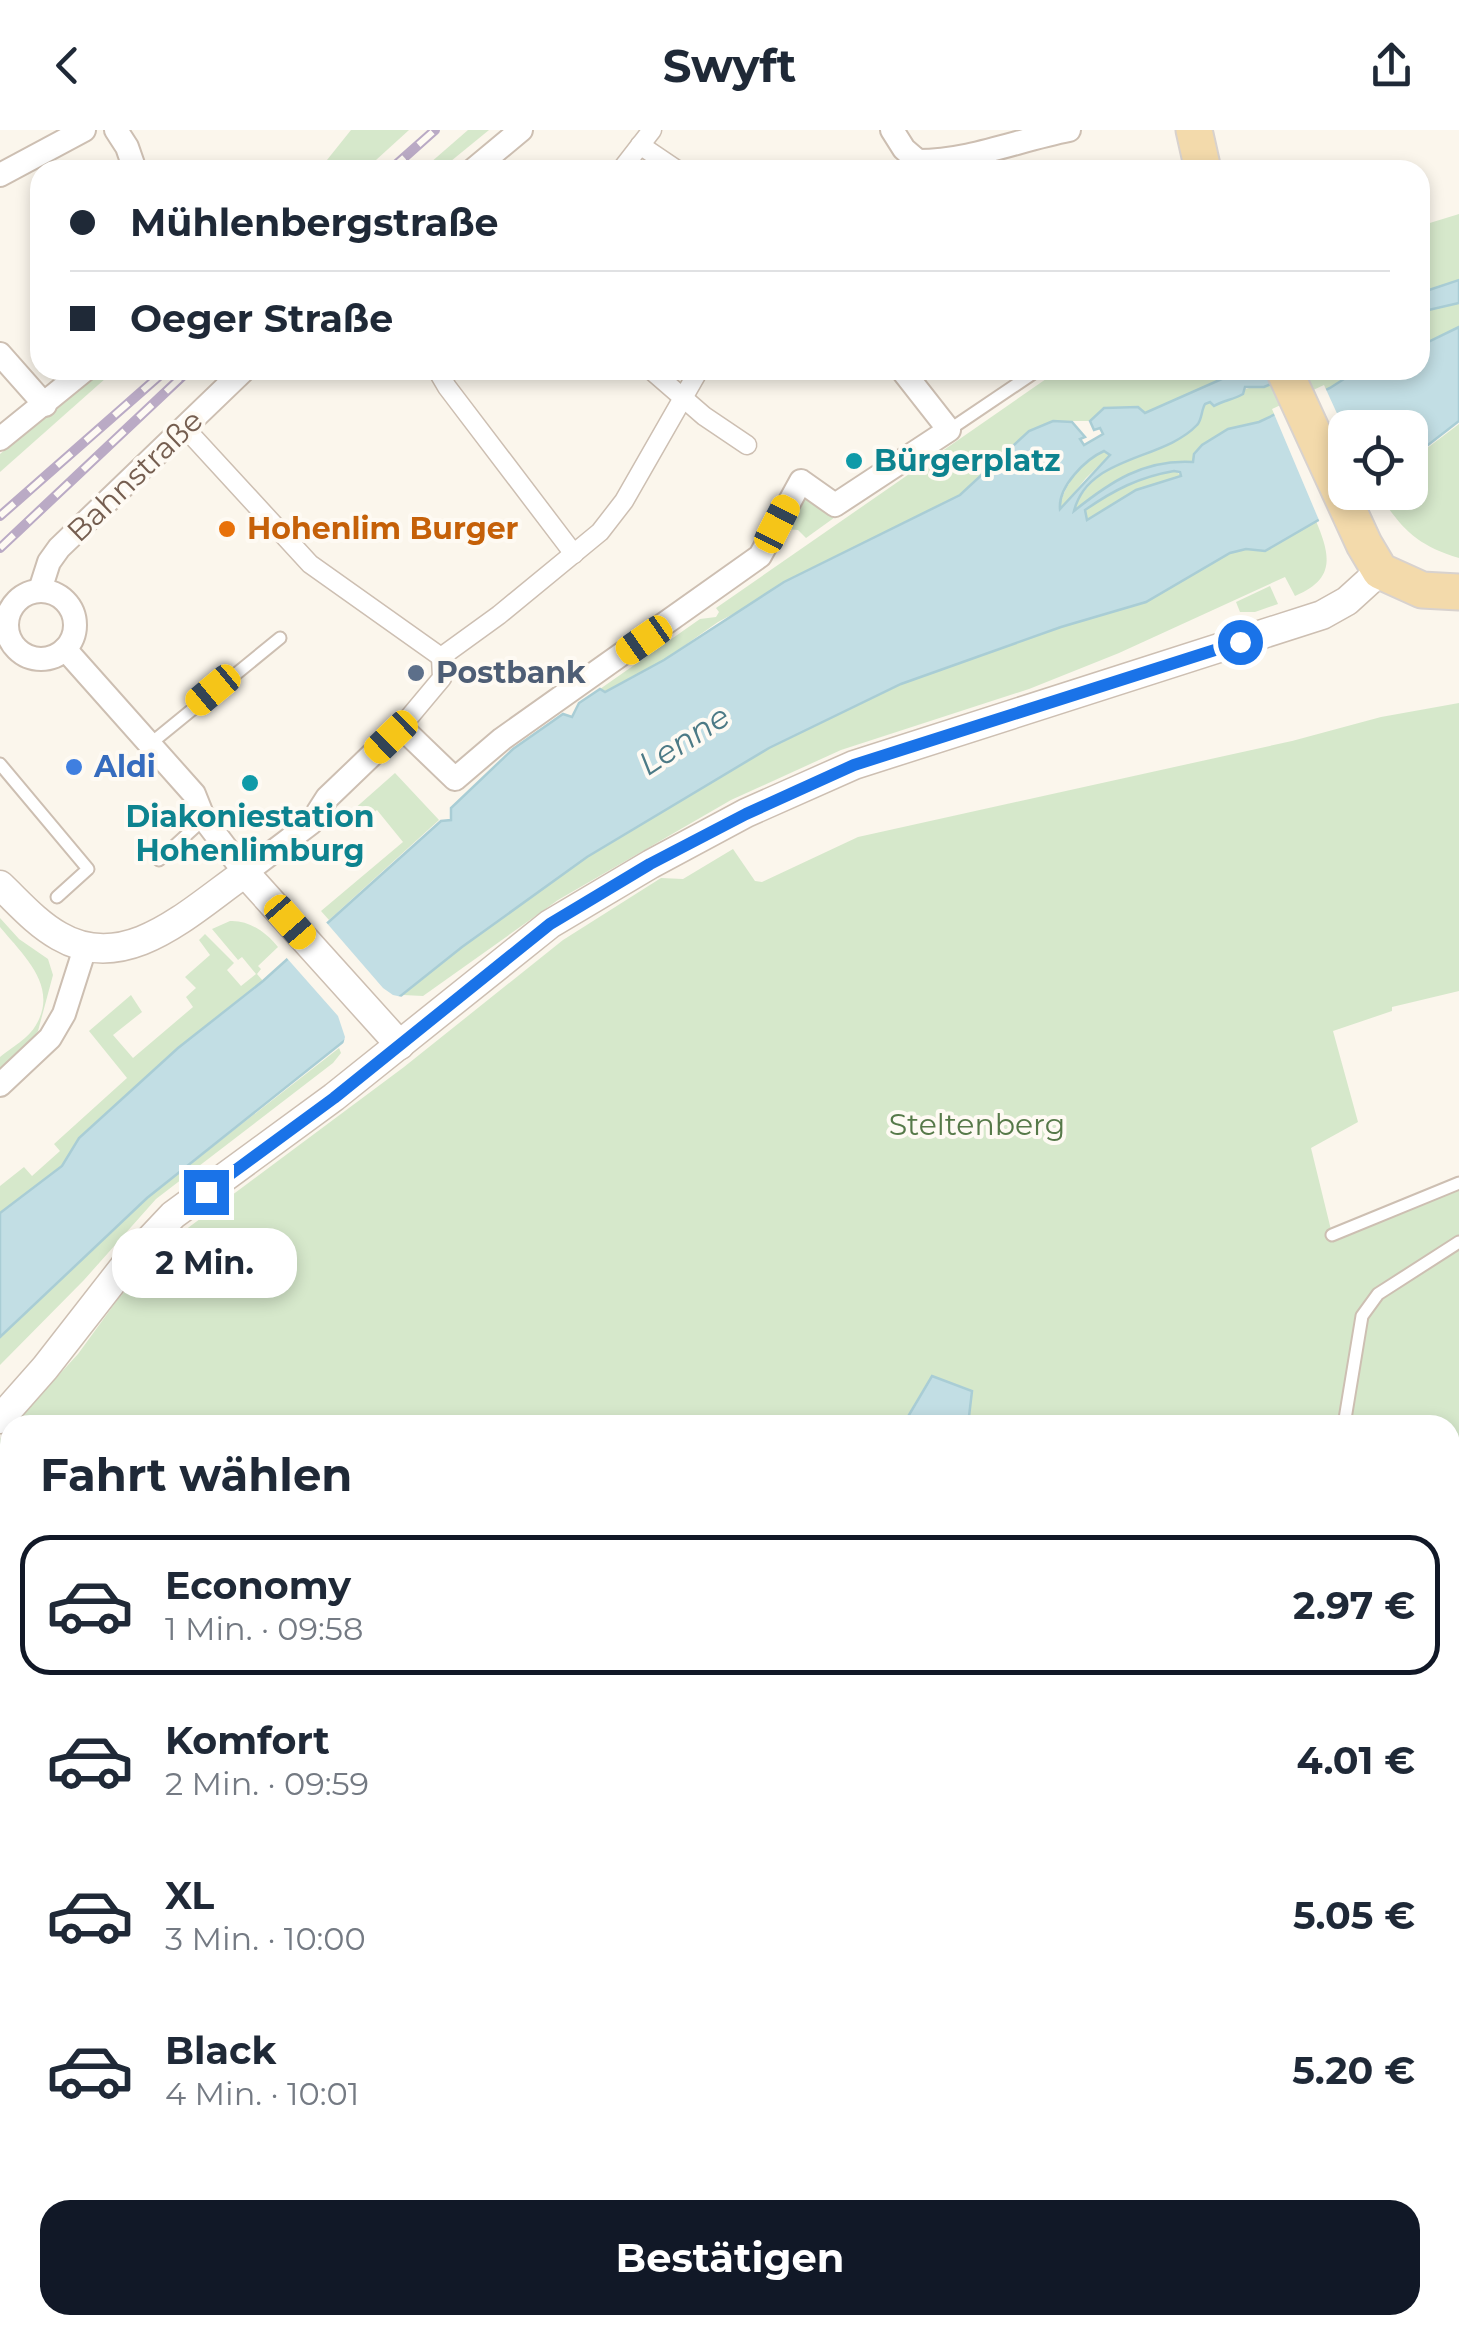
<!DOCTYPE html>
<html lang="de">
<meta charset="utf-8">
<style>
:root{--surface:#fff;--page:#f2f2f3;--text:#1f2937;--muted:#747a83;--line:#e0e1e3;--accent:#111827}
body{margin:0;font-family:Montserrat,sans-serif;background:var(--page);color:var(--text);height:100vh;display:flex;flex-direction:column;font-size:38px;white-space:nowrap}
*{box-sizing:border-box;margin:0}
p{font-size:32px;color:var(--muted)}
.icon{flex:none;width:55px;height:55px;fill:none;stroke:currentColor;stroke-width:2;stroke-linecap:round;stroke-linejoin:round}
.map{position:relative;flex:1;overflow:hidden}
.side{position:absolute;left:0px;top:1285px;width:1460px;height:920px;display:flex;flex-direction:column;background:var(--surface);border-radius:30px 30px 0 0;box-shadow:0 5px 15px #0003}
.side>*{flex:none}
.banner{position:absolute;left:30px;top:30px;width:1400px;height:220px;border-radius:30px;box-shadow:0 5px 15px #0003;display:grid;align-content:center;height:220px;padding:0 40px;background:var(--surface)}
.controls{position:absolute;left:1328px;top:280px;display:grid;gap:20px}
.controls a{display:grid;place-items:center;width:100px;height:100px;border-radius:20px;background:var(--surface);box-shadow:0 5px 15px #0003;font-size:50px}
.end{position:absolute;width:45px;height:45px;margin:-22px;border:12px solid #1a73e8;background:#fff;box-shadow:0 0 0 5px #fff}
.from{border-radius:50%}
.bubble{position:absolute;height:70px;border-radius:30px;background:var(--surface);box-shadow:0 5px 15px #0003;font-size:32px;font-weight:700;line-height:70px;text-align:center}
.car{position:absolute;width:30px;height:60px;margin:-30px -15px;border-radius:12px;box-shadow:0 0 8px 2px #0007;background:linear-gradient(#f5c518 24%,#345 0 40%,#f5c518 0 76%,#345 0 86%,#f5c518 0)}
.banner b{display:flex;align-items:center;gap:35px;height:95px;font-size:38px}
.banner b+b{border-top:2px solid var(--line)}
.banner i{width:25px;height:25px;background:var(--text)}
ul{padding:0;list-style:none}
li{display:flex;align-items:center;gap:30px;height:140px;margin:0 20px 15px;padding:0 20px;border:5px solid transparent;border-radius:30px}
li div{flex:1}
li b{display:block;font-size:38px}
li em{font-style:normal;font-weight:700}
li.selected{border-color:var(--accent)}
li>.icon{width:90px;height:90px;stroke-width:1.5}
h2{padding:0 40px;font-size:45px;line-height:120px}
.cta{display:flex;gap:20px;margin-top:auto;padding:20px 40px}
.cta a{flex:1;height:115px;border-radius:30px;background:var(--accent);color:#fff;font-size:40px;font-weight:700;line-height:115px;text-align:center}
header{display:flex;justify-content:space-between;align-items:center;height:130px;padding:0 40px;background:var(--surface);font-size:45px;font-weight:700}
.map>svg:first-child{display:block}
.green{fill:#d6e8cb}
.water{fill:#c2dee4;stroke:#a9cdd5;stroke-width:2.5;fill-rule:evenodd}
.pier{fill:#fbf6ec}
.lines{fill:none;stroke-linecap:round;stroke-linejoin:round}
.service-casing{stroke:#cdbfb2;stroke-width:15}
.pedestrian-casing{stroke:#cdbfb2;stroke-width:21}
.minor-casing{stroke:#cdbfb2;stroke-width:26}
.tertiary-casing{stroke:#cdbfb2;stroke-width:31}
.primary-casing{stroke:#d8d2ce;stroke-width:39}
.service{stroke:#fff;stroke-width:11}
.pedestrian{stroke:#fff;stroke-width:18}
.minor{stroke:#fff;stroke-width:22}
.tertiary{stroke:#fff;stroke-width:28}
.primary{stroke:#f3daab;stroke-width:35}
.rail-casing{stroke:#baaac5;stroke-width:10}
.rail{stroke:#fefaf3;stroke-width:6;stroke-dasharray:19;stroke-linecap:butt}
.route{stroke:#1a73e8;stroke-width:12}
.culture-dot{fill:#0f9aa8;stroke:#fefaf3;stroke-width:4}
.food-dot{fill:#e8710a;stroke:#fefaf3;stroke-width:4}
.service-dot{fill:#5c6f8a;stroke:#fefaf3;stroke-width:4}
.shop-dot{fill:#3f7fe0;stroke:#fefaf3;stroke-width:4}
.labels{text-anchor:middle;stroke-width:8;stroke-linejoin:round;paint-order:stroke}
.culture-label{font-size:30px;font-weight:bold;fill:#0d838f;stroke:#fefaf3;text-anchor:start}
.street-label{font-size:30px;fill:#755e50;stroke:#fefaf3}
.food-label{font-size:30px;font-weight:bold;fill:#c56008;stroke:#fefaf3;text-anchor:start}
.service-label{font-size:30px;font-weight:bold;fill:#4e5e75;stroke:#fefaf3;text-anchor:start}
.shop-label{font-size:30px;font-weight:bold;fill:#366cbe;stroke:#fefaf3;text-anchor:start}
.park-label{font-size:30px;fill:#567949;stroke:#fefaf3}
.water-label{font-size:32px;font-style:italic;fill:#4c7a86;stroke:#fefaf3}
</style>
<header><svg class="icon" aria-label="back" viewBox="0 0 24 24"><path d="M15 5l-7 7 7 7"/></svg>Swyft<svg class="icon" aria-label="share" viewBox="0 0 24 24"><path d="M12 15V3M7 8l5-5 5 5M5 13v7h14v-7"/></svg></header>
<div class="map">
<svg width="1459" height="2205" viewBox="0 0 1459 2205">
<rect width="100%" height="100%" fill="#fbf6ec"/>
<g class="green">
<polygon points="351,0 409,0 365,40 319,40"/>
<polygon points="468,0 489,0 440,40 422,40"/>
<polygon points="1459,84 1459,150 1420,163 1420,96"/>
<polygon points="1459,173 1459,197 1420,216 1420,182"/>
<polygon points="101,240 115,240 0,342 0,324"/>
<polygon points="1059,240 1242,240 1145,283 1104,278 1090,291 1053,291 1029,301 960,365 718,492 664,530 605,562 600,559 700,489 716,487 719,482 716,478"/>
<path d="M1303,240H1358L1330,258L1259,292L1228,299L1202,315L1193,332C1143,328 1109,353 1072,383C1100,318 1159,334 1197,295C1202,290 1201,281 1205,274C1238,260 1269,253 1303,240Z"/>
<path d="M1459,294V428C1416,415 1402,399 1378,363L1410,362V331Z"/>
<path d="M1104,321L1110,325L1086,348L1060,380C1059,365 1078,338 1089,328C1093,324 1099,323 1104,321Z"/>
<path d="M1174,340L1182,346L1110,376L1087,391L1085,380C1114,360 1139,347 1174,340Z"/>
<polygon points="805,366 838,385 806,408 798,400 784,399"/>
<path d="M1316,391C1331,427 1335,449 1295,466L1285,447L1119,523L1029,559L841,620L731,670L558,770L423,866L403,865L462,817L587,727L769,618L902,554L1061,497L1146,472L1230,423L1246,419L1265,421Z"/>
<polygon points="1270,456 1278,474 1255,482 1240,482 1236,472"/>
<polygon points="1459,573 1459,861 1392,877 1392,881 1333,901 1358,992 1311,1018 1332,1104 1459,1058 1459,1407 1450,1442 1450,1295 13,1295 78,1224 118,1169 169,1112 404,937 563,810 661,748 683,749 733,719 755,751 762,752 858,707 1292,611 1381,587"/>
<polygon points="395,643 439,690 329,790 321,781 403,712 377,680 362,692 352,681"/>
<path d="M0,788L19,809L48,829L53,845L38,901L26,917L0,939V927C11,918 29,908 36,895C59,856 23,825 0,797Z"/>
<path d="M230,791C249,790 266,802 278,817L258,836L261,839L257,844L263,851L178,918L80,1008L62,1036L0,1083V1056L24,1037L32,1046L60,1021L54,1014L127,948L89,901L131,865L142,882L113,905L133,928L193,877L186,867L196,858L185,847L210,825L199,810L205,804L234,833L227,840L241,856L256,844L242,827L238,830L212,799Z"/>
<polygon points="339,918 341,923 333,933 156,1069 84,1150 0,1235 0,1207 147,1068"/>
<polygon points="10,1298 10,2101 0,2103 0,1309"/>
<polygon points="248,2195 942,2195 938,2205 260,2205"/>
</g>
<g class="water">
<polygon points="1459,150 1459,173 1420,182 1420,163"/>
<path d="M1459,197V291L1410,329V298H1345V362L1365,363L1265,421L1246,419L1230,423L1146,472L1061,497L901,554L769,618L587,727L462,817L147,1068L0,1207V1083L62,1036L79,1008L178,918L263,851L441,691L451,690V678L513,619L563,584L572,587L579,573L600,559L605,562L664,530L784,452L960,365L1029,301L1053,291L1072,292L1085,307L1080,309L1084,315L1103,304L1100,298L1094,300L1090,291L1104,278L1138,277L1145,283L1242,240H1303L1264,257H1245L1243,264C1233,270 1224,270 1214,276L1210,272L1205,274C1201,281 1202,290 1197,295C1163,331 1088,325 1074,381C1110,352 1144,329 1193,332L1194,324L1202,315L1228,299L1259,292L1330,258L1358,240H1420V216ZM1104,321L1110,325L1060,379C1058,356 1086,329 1104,321ZM1174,341L1180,342L1181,346L1136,360L1087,390L1085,380C1114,360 1139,347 1174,341Z"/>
<polygon points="932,1246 972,1261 968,1295 903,1295"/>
</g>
<g class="pier">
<polygon points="1324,255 1345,301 1345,362 1370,362 1321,395 1272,279"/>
<polygon points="325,791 383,858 393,865 407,868 341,923 345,907 338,886 285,826"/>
</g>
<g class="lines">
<defs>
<g id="service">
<polyline points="949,300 1038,240"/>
<polyline points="150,614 280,508"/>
<polyline points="0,634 88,739 57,767"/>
<polyline points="159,730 204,689"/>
<polyline points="1332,1105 1459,1053"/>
<polyline points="1344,1295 1362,1186 1378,1164 1459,1112"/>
<polyline points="955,2195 971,2205"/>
</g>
<g id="pedestrian">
<polyline points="640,15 677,40"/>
<polyline points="621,40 652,0"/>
<polyline points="437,240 447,257 574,424"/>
<polyline points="651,240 704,286 747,315"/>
<polyline points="185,298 310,434 441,527"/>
<polyline points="401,597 442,548 441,527 499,485 600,402 624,371 699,240"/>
</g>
<g id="minor">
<polyline points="116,0 127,17 135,40"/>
<path d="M892,0L904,19L918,31C970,31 1018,10 1069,0"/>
<polyline points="473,40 521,0"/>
<polyline points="0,45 84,0"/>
<polyline points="0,224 45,275"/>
<polyline points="0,309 85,240"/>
<polyline points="40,460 49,432 59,418 244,240"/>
<circle cx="41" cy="495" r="34"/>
<polyline points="65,519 194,664 204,689 245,743 311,693 327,668 401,597 455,649 502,609 760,426 801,351 835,375 949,300 902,240"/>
<polyline points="0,955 50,908 64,884 85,818"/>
<polyline points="1450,1482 1459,1451"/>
<polyline points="1450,1989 1459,1971"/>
<polyline points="1291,2195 1322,2205"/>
<polyline points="1077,2205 1084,2195"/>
<polyline points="1342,2205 1347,2195"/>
</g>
<g id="tertiary">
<path d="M0,755C19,773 36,793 59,806C127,846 191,780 245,743L400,915"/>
<polyline points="0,1289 45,1238 123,1138 173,1085 334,967 550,794 651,734 746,683 854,635 1322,485 1347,471 1380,441"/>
</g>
<g id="primary">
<polyline points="1194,0 1203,40"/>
<polyline points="1284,240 1364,414 1380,441 1422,460 1459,462"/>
</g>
</defs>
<use href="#service" class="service-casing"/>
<use href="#pedestrian" class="pedestrian-casing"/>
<use href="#minor" class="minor-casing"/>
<use href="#tertiary" class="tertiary-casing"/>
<use href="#primary" class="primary-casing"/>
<use href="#service" class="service"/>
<use href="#pedestrian" class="pedestrian"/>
<use href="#minor" class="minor"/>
<use href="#tertiary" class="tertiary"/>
<use href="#primary" class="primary"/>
<defs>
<g id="rail">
<polyline points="390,40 435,0"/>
<polyline points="0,386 166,240"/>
<polyline points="0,418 189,240"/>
</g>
</defs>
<use href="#rail" class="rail-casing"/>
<use href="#rail" class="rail"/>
</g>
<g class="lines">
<polyline class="route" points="206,1062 334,968 550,794 650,734 746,684 854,635 1240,512"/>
</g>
<g class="culture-dot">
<circle cx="854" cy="331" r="10"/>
<circle cx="250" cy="653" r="10"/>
</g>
<circle class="food-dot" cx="227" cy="399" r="10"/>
<circle class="service-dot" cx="416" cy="543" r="10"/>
<circle class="shop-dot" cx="74" cy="637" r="10"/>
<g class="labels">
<g class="culture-label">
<text x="874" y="341">Bürgerplatz</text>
<text x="250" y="697" text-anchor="middle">Diakoniestation<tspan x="250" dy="34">Hohenlimburg</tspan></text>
</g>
<g class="street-label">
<text transform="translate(135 346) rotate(-44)" y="10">Bahnstraße</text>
</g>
<g class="food-label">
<text x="247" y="409">Hohenlim Burger</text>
</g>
<g class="service-label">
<text x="436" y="553">Postbank</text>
</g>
<g class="shop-label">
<text x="94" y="647">Aldi</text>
</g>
<g class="park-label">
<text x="977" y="1005">Steltenberg</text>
</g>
<g class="water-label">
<text transform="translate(684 610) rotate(-33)" y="11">Lenne</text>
</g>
</g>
</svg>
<div class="controls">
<a><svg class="icon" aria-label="locate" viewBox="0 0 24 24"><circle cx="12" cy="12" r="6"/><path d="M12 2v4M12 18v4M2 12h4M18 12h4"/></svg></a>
</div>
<i class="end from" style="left:1240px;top:512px"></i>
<i class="end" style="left:206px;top:1062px"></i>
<div class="bubble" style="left:112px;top:1098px;width:185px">2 Min.</div>
<i class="car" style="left:777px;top:394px;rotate:27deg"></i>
<i class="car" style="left:644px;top:510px;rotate:235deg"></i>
<i class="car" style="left:213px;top:560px;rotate:230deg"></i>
<i class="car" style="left:391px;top:607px;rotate:226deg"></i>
<i class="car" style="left:290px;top:792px;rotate:139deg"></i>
<div class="banner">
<b><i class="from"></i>Mühlenbergstraße</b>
<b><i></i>Oeger Straße</b>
</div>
<section class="side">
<h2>Fahrt wählen</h2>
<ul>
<li class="selected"><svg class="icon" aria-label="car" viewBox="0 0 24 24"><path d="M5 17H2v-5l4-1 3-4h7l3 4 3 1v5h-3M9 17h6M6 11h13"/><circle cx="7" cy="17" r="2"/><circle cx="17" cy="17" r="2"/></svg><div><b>Economy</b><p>1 Min. · 09:58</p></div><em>2.97 €</em></li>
<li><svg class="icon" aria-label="car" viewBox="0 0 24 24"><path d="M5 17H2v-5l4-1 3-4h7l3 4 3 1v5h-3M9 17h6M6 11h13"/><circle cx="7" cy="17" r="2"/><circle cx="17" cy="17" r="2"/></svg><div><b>Komfort</b><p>2 Min. · 09:59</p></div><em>4.01 €</em></li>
<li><svg class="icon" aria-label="car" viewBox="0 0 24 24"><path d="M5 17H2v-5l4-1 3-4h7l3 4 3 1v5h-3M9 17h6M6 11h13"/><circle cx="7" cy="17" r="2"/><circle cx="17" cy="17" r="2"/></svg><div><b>XL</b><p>3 Min. · 10:00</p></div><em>5.05 €</em></li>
<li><svg class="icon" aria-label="car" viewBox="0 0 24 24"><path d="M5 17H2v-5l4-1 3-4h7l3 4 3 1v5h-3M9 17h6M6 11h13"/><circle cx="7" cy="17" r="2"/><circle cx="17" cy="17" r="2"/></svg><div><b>Black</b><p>4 Min. · 10:01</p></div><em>5.20 €</em></li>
</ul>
<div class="cta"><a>Bestätigen</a></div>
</section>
</div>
